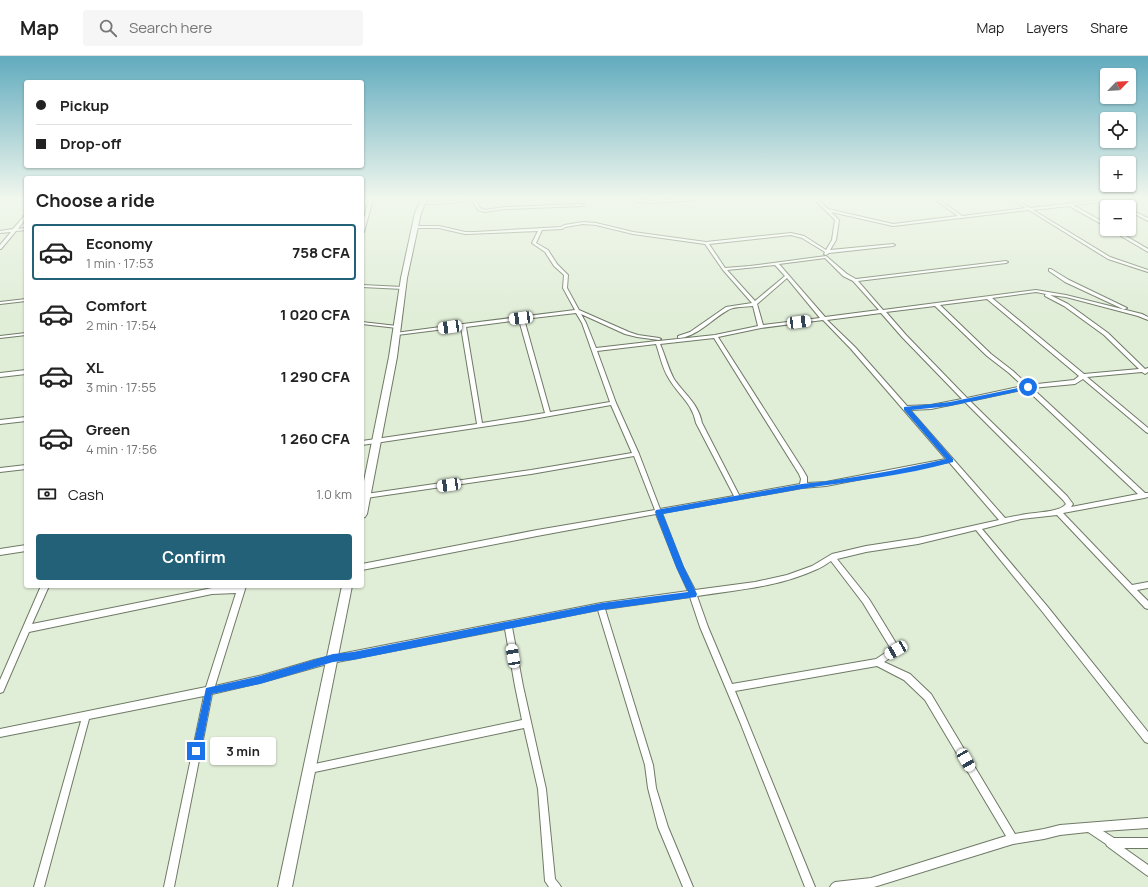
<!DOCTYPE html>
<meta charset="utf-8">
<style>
:root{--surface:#fff;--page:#f6f6f6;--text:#222;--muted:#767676;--line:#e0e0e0;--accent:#226177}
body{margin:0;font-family:Manrope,sans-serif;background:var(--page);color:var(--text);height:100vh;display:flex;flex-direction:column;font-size:15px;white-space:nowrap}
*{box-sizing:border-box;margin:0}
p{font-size:13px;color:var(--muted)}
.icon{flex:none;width:22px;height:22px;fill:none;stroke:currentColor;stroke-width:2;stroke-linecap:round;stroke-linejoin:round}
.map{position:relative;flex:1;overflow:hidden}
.details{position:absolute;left:24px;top:120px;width:340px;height:412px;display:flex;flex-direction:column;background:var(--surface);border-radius:4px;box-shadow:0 1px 3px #0004}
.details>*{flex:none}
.hud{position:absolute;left:24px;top:24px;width:340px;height:88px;border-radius:4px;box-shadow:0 1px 3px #0004;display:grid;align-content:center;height:88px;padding:0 12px;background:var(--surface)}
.needle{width:26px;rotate:65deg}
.tools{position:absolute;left:1100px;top:12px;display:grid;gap:8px}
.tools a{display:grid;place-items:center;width:36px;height:36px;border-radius:4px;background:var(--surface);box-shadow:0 1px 3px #0004;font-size:20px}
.end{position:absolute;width:18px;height:18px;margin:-9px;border:5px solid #1a73e8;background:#fff;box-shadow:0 0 0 2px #fff}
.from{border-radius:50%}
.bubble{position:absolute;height:28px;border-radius:4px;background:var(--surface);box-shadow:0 1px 3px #0004;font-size:13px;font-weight:700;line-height:28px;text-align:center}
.car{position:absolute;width:12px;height:24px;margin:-12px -6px;border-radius:5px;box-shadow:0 0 3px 1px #0007;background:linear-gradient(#fff 24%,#345 0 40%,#fff 0 76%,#345 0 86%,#fff 0)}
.hud b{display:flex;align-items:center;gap:14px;height:38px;font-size:15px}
.hud b+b{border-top:1px solid var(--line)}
.hud i{width:10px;height:10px;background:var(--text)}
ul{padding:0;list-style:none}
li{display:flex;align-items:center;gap:12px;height:56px;margin:0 8px 6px;padding:0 4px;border:2px solid transparent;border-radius:4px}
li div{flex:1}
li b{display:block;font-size:15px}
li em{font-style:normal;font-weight:700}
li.active{border-color:var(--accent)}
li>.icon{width:36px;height:36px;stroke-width:1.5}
h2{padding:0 12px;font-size:18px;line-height:48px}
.pay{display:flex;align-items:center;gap:10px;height:44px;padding:0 12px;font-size:15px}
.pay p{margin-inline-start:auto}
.primary-button{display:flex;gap:8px;margin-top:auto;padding:8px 12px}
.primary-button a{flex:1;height:46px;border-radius:4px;background:var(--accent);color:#fff;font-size:16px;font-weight:700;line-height:46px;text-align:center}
header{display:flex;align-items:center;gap:24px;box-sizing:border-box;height:56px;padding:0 20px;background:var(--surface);border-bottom:1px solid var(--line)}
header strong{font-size:19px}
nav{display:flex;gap:22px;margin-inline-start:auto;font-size:14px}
.search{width:280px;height:36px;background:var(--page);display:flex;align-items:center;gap:10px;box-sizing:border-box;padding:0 14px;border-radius:4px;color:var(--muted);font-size:15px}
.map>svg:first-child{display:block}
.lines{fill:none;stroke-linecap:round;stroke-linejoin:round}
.street-casing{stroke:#6f7a66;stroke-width:2}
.secondary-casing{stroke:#6f7a66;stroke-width:2}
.street{fill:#fff;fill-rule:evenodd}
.secondary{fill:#fff;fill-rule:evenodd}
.route{fill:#1a73e8}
</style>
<header>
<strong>Map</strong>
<div class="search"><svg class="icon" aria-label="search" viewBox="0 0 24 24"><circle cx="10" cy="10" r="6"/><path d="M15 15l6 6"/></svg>Search here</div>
<nav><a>Map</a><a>Layers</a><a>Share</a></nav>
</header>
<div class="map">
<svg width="1148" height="831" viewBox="0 0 1148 831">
<rect width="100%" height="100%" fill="#e0edd7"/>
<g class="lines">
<defs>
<g id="street">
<polygon points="369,143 373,143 364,176 362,177 362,169"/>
<polygon points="464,143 475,143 480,152 485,154 505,151 582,148 584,149 582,150 505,153 485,156 478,154 471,143 453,147 423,148 421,147 423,146 453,145"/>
<polygon points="634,143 651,145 683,143 701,143 699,144 651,147 638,146"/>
<path d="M814,143H818L828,153L893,168L958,160L934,143H938L962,160L1026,152L1011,143H1015L1030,152L1108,143H1119L1114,144L1126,151H1121L1110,145L1073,149L1107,168V171L1069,150L1033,154L1110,201L1148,214V216L1108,203L1029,154L893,170L831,156L839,164L836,184L830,194L893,188L895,189L893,190L829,197L826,199L824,198L825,196L802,182L791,179L709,188L725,212L750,210L826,200L847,218L856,223L1006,205L1008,206L1006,207L858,225L883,254L1036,234L1066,239L1142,258L1148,261V264L1138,260L1066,241L1050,239L1068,248L1108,277L1145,313L1148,312V316L1145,318L1142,316L1087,321L1148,372V377L1146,376L1083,323L1075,328L1032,332L1145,437H1148V441L1144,442L1063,457L1132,529L1148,526V532L1137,534L1148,545V553L1145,552L1057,459L1021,463L982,473L1047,550L1148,676V687L1145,686L1041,554L976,474L918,488L866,496L837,503L869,543L899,592L900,594L899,596L884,606L910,618L931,638L1015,778L1044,773L1060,769L1148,762V772L1103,775L1114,782H1148V792H1124L1148,809V820L1145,818L1107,790L1106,788L1088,776L1060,779L1044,783L1013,788L874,831H830L832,828L835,826L871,822L1006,780L925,644L904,624L877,610L735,635L815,831H805L740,666L700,571L690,541L605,553L653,709L656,732L668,771L693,831H683L658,771L648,732L645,709L598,554L512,571L523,630L546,733L555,823L559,828L561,831H549L545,825L538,733L524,672L310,717L307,716L306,713L307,710L310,709L522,664L515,630L505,573L327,608L263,626L212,638L174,831H164L204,640L89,663L44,831H34L81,665L0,681V673L206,631L236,537L212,538L29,576L3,636L0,637V624L41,530H49L32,568L212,532L246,530L215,630L263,619L314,604L340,598L601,547L688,535L677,511L656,458L537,480L362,514V508L537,474L655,454L634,400L531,418L366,442H364L363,440L364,438H366L531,414L632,397L611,349L522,365L362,389V385L477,368L461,271L397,279L395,278V277L463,268L575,254L563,232L564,219L554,210L545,196L532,187L538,175L465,178L439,172H415L413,171L414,170H439L465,176H475L561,171L564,169L583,166L596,167L633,176L706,186L791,177L804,180L826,194L832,184L835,164ZM583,168L596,169L633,178L705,188L723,214L752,247L726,251L690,276L678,280V282C696,282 713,262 728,254C735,250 746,251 753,250L758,270L715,279L659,285H657L596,292L586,267L581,258L625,278L637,281L659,284L661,283L659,282L638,279L629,276L579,254L567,232L568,219L557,208L548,194L536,187L542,174L562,173L565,171ZM825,202L843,220L853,225L879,254L825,261L779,208ZM775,209L785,220L755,245L727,214ZM787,222L820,262L763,269L757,248ZM1036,236L1046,238L1045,239V240L1064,250L1104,279L1139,313L1084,318L992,242ZM987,243L1079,320L1074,324L1028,329L1013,315L991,298L940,249ZM935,250L987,300L1009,317L1023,330L967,342L906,279L886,256ZM576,257L582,267L610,346L550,356L524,263ZM881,257L902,281L962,343L931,349L907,350L855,291L827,264ZM519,264L545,357L482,367L466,271ZM823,264L851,293L946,403L826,426L807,427V421L803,414L718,281L761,272ZM714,282L799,418L801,423L800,428L739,439L702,367C698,347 685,339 674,323C668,312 665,299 660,288ZM656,288C660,299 662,311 668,321C678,339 692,346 696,367L734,440L660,453L639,398L616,347L597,295ZM1026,333L1138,438L1071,451L1073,448L1067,440L970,345ZM965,346L1063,444L1066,448C1059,457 1033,456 1021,459C1016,460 1010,461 1005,462L910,354L931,353ZM949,406L999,464L918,482L866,490L832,498L812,510L787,519L755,526L695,534L683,511L662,457L802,432L826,430ZM831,505L863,547L891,593L876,603L732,628L708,571L697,540C737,534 778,531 815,514C821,512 826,508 831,505Z"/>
<polygon points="1129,153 1148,162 1148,165 1129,155"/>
<polygon points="25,159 26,159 26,162 18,173 26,172 26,174 16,175 1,193 0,193 0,189 11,176 0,177 0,175 13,173"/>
<polygon points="1109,173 1114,173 1148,193 1148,196"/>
<polygon points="1049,213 1051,213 1069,224 1127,252 1125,253 1123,253 1065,226 1049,215"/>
<polygon points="362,229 403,231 405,232 403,233 362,231"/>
<polygon points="26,243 26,245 0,248 0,246"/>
<polygon points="362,266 397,270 399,271 397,272 362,268"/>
<polygon points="26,277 26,279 0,282 0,280"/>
<polygon points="26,314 26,318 0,321 0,317"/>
<polygon points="26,361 26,365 0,368 0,364"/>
<polygon points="26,409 26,413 0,416 0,412"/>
<polygon points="26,489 26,495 0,499 0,493"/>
</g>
<g id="secondary">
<polygon points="421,143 427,143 421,157 407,222 397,301 367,458 365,461 362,462 362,435 389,301 401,222 415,157"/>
<polygon points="342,530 352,530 292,831 278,831"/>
</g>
</defs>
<use href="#street" class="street-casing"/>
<use href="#secondary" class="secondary-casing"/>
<use href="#street" class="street"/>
<use href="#secondary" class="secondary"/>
</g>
<linearGradient id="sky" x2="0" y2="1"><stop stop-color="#61abbe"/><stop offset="0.55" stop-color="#f1f7ed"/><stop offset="1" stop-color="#f1f7ed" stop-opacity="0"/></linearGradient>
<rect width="1148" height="259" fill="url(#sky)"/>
<path class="route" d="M1028,330H1030V333L950,350L911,354L953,403V406C904,420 851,425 801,433C755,441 709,450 663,458L684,511L697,538L696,541L602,554L353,604L333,606L260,628L212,638L201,695L200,699L196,700L193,699L192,695L206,632L260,620L333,598L353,596L602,547L688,536L676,511L655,456L656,454L802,428C850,423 899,414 946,403L904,354V351L950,346Z"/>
</svg>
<div class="tools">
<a><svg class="needle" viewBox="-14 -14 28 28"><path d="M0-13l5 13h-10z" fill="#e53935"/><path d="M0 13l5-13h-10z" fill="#767676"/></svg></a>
<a><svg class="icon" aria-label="locate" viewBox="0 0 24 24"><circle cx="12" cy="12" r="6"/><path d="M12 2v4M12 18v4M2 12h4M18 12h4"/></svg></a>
<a>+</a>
<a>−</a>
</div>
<i class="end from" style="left:1028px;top:331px"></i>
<i class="end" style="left:196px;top:695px"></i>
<div class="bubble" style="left:210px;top:681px;width:66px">3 min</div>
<i class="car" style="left:521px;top:262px;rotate:263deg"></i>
<i class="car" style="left:799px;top:266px;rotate:83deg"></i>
<i class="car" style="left:450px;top:271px;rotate:262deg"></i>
<i class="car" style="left:449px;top:429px;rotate:262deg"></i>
<i class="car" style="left:896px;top:594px;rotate:240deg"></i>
<i class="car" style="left:513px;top:600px;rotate:350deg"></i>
<i class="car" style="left:966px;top:704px;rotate:150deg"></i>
<div class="hud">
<b><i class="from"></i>Pickup</b>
<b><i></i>Drop-off</b>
</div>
<section class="details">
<h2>Choose a ride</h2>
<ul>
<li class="active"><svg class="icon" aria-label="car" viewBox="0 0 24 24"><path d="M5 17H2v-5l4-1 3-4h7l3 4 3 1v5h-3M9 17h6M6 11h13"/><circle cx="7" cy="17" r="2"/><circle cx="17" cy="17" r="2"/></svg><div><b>Economy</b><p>1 min · 17:53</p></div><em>758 CFA</em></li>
<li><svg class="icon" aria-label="car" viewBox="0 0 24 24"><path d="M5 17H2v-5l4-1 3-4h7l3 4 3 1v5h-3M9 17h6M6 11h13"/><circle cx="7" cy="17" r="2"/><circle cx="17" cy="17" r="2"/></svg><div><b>Comfort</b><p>2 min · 17:54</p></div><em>1 020 CFA</em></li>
<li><svg class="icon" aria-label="car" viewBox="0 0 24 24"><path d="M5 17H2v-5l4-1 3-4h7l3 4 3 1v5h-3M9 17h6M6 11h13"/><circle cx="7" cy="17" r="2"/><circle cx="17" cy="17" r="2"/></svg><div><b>XL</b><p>3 min · 17:55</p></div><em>1 290 CFA</em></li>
<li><svg class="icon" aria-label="car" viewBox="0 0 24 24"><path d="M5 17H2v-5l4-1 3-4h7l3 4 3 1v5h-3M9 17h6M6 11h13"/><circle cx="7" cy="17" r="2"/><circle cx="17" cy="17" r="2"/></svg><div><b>Green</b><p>4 min · 17:56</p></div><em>1 260 CFA</em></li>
</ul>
<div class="pay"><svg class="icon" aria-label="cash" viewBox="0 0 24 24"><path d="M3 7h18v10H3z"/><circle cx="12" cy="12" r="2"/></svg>Cash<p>1.0 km</p></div>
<div class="primary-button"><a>Confirm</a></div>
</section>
</div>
